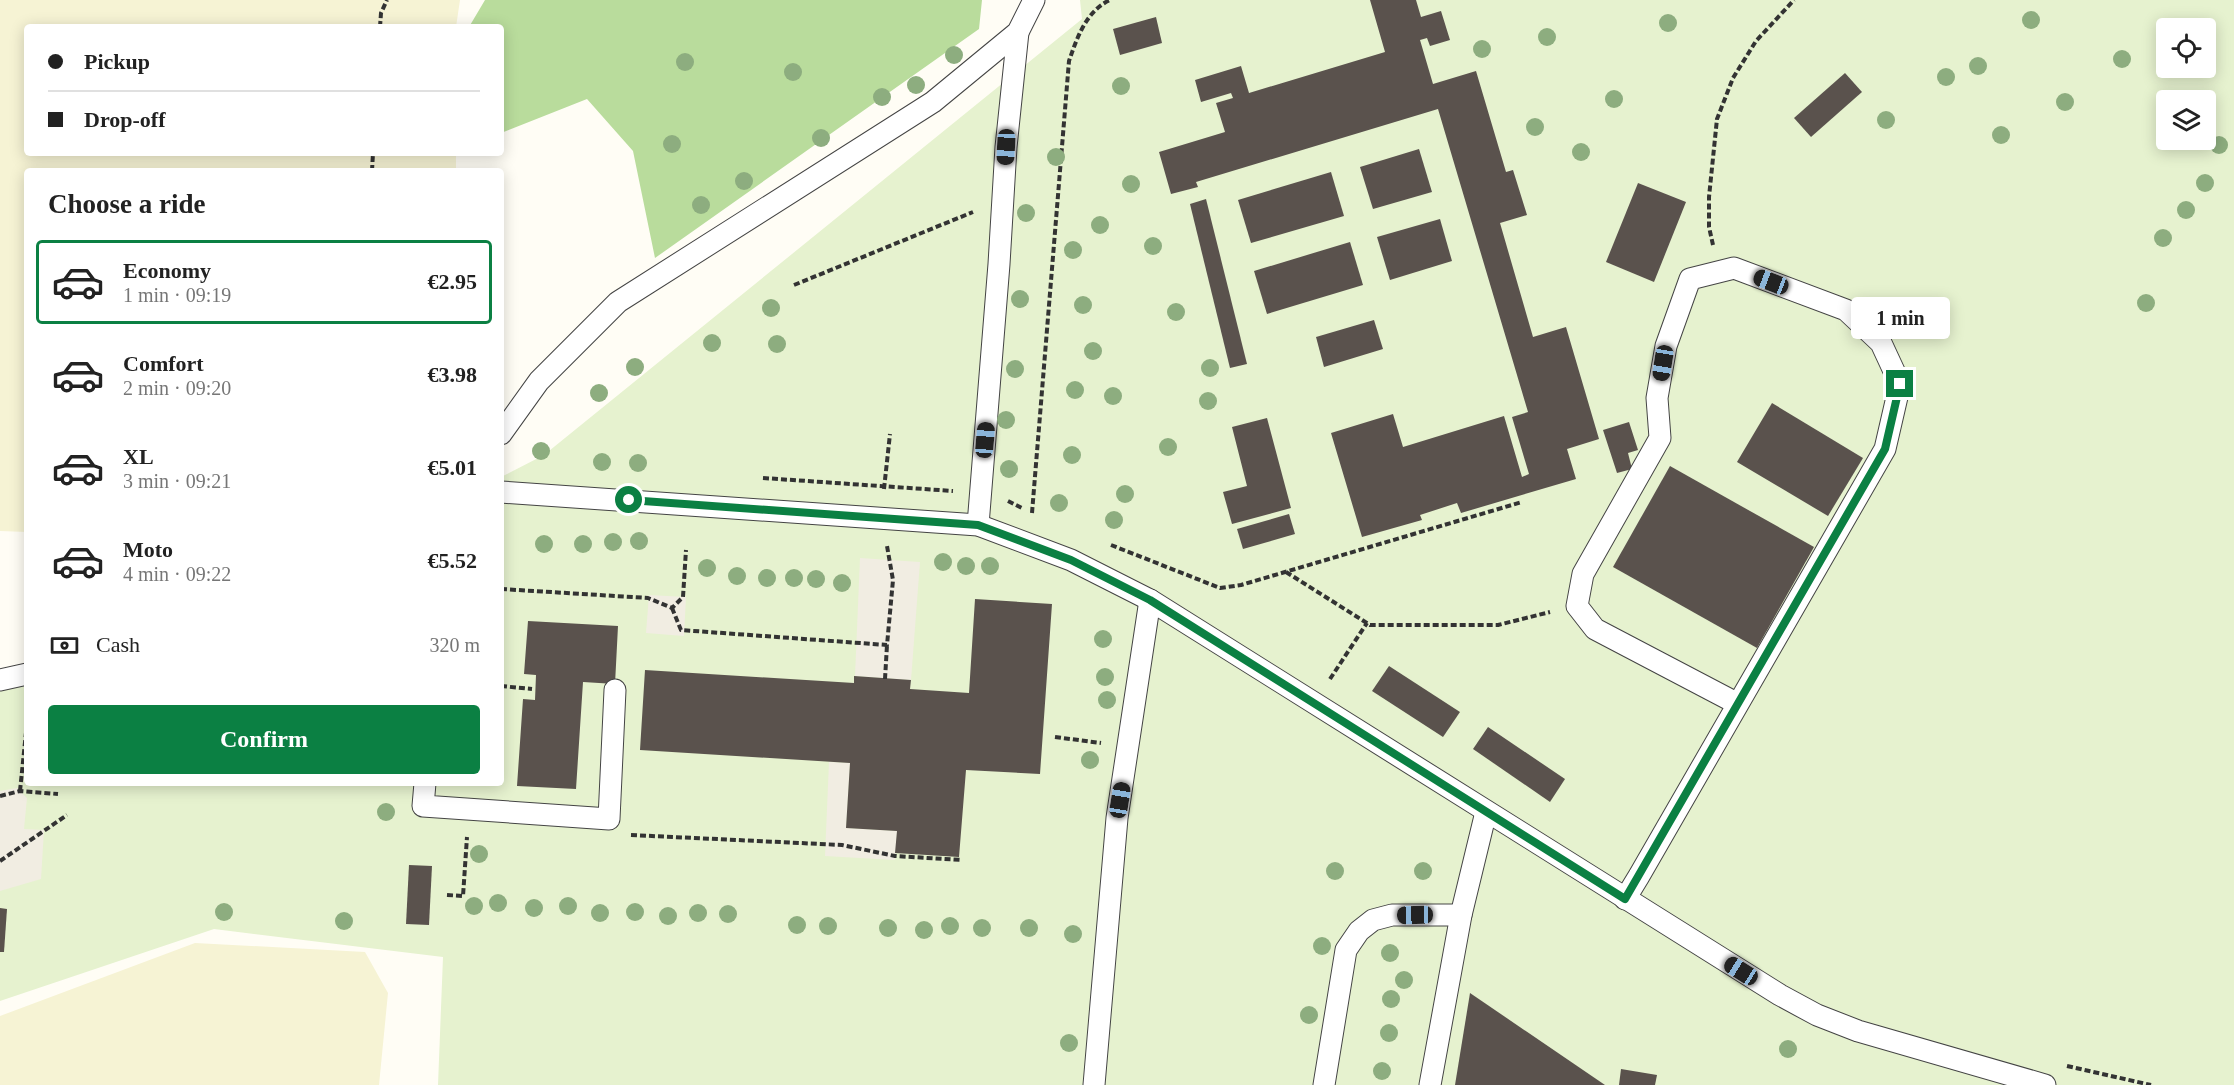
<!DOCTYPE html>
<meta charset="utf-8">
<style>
:root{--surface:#fff;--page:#f2f2f2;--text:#222;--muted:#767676;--line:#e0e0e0;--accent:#0b8043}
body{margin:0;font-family:Georgia,serif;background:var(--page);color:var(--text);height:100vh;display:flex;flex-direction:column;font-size:22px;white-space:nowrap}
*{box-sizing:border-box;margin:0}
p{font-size:20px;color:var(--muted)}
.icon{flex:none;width:33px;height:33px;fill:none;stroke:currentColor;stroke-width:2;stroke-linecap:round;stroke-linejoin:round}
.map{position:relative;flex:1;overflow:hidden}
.drawer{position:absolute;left:24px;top:168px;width:480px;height:618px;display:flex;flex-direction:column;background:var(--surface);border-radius:6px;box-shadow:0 3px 15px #0003}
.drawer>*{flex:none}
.hud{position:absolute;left:24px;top:24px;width:480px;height:132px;border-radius:6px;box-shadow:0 3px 15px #0003;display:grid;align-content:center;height:132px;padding:0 24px;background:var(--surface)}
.controls{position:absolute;left:2156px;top:18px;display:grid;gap:12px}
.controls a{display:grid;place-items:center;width:60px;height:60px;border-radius:6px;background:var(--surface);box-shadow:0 3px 15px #0003;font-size:30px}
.end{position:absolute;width:27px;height:27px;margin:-14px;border:8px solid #0b8043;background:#fff;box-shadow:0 0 0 3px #fff}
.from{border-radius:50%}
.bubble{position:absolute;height:42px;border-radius:6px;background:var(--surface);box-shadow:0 3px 15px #0003;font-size:20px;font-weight:700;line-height:42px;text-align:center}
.car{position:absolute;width:18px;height:36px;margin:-18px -9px;border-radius:8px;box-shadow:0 0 4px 2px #0007;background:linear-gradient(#222 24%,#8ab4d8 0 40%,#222 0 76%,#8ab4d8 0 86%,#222 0)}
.hud b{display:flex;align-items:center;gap:21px;height:57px;font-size:22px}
.hud b+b{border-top:2px solid var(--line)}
.hud i{width:15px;height:15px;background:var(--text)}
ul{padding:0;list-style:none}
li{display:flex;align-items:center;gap:18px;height:84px;margin:0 12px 9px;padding:0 12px;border:3px solid transparent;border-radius:6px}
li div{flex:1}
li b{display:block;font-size:22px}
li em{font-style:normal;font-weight:700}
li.active{border-color:var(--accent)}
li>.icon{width:54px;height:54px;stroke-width:1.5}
h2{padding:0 24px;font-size:27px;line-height:72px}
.pay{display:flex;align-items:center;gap:15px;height:66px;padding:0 24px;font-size:22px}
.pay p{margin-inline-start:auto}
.button{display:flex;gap:12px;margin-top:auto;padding:12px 24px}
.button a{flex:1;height:69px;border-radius:6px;background:var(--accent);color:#fff;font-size:24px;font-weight:700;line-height:69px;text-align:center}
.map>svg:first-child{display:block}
.farmland{fill:#f6f3d4}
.forest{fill:#b9dc9c}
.pitch{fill:#e6f2cf;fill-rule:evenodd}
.plaza{fill:#f1ede2}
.building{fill:#5a524d}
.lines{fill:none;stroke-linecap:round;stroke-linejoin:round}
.lane-casing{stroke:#444;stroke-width:23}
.path{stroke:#333;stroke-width:4;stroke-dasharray:6 3;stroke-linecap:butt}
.lane{stroke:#fff;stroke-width:21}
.tree{fill:#8dad7f}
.route{stroke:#0b8043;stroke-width:8}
</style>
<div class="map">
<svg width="2234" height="1085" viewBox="0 0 2234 1085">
<rect width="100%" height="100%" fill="#fffdf5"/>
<g class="farmland">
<polygon points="0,0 460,0 456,27 27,27 27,153 456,153 456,171 27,171 27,532 0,531"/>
<polygon points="195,943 365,952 388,993 379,1085 0,1085 0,1016"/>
</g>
<polygon class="forest" points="485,0 982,0 979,29 655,258 633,151 587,99 501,133 501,27 469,27"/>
<path class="pitch" d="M1080,0H2234V1085H438L443,957L214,929L0,1001V681L27,673V783H501V477L544,455L1082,19ZM2166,28H2205V68H2166ZM2166,100H2205V140H2166Z"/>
<g class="plaza">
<polygon points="860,558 920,562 911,680 855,676"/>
<polygon points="649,595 686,597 684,636 646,633"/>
<polygon points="829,762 850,763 846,828 897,831 895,860 825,856"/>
<polygon points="17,788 27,798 24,829 44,830 41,879 0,891 0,791"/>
</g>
<g class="building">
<polygon points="1370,0 1416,0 1421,17 1441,11 1450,40 1430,46 1427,38 1420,40 1433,84 1476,71 1506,172 1513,170 1527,215 1500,223 1533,337 1566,327 1599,439 1567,449 1576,479 1461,513 1457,503 1420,515 1422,520 1362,537 1331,433 1393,414 1403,447 1504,416 1522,477 1529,474 1512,417 1528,412 1438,109 1196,182 1198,187 1171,194 1159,152 1225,132 1216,103 1233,98 1231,93 1201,102 1195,80 1241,66 1249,93 1385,52"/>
<polygon points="1156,17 1162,43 1120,55 1113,29"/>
<polygon points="1845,73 1862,92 1811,137 1794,118"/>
<polygon points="1419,149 1432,192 1373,209 1360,167"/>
<polygon points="1331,172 1344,216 1251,243 1238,200"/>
<polygon points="1638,183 1686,202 1654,282 1606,262"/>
<polygon points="1206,199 1247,364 1230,368 1190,204"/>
<polygon points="1440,219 1452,261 1390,280 1377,237"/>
<polygon points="1350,242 1363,285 1267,314 1254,271"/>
<polygon points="1374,320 1383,349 1324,367 1316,337"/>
<polygon points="1772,403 1863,458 1828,516 1737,462"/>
<polygon points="1267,418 1291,508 1232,524 1223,492 1247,486 1232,427"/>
<polygon points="1629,422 1638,450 1628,453 1632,469 1617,473 1603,430"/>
<polygon points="1670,466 1814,547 1757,648 1613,567"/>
<polygon points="1289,514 1295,534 1243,549 1237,529"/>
<polygon points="975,599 1052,604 1040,774 966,770 959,857 895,853 897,831 846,828 850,763 640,750 645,670 854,683 854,676 911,680 910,689 969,693"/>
<polygon points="528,621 618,626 615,684 583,682 576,789 517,786 523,699 535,700 536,675 524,674"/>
<polygon points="1389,666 1460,712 1443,737 1372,691"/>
<polygon points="1488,727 1565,779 1550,802 1473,749"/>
<polygon points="409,865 432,866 429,925 406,924"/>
<polygon points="0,908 7,909 4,952 0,952"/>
<polygon points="1470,993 1605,1085 1455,1085"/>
<polygon points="1621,1069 1657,1075 1655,1085 1619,1085"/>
</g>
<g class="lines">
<defs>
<g id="lane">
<polyline points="501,434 539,381 618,302 933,102 1018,32 1034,0"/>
<polyline points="501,492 978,525 1071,560 1150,600 1780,995 1817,1015 1858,1031 2045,1085"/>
<polyline points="978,525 999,264 1006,147 1018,32"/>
<polyline points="0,680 27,674"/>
<polyline points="425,783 423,806 609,819 615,690"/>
<polyline points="1625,899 1639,876 1885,449 1900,384 1881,343 1846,310 1734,268 1690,279 1666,346 1657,398 1660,438 1583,574 1577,606 1595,629 1738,704"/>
<polyline points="1094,1085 1117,818 1150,600"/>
<polyline points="1324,1085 1346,950 1359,931 1373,920 1392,915 1461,915"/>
<polyline points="1430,1085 1461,915 1486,812"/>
</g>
</defs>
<use href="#lane" class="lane-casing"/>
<g class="path">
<polyline points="380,27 381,13 387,0"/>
<polyline points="372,171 373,153"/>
<polyline points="1713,245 1709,227 1709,197 1717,119 1733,78 1756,41 1794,0"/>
<polyline points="794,285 973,212"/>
<polyline points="763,478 953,491"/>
<polyline points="884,489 890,434"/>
<polyline points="1008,501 1022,508"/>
<path d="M1032,513L1069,61C1077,38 1086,11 1110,0"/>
<polyline points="1111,545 1220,588 1241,585 1522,502"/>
<polyline points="1286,572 1370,625 1498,625 1550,612"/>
<polyline points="501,589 648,598 672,608 683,597 686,550"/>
<polyline points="672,608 681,630 887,645 893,580 887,546"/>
<polyline points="885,679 887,645"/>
<polyline points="1330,679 1367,623"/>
<polyline points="501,686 532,689"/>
<polyline points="1055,737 1101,743"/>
<polyline points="20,791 27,723"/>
<polyline points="0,796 20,791 58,794"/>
<polyline points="631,835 842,845 895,856 962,860"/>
<polyline points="0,861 67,815"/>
<polyline points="447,895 463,896 467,837"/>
<polyline points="2067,1066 2151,1085"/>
</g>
<use href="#lane" class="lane"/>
</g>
<g class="tree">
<circle cx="2031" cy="20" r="9"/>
<circle cx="1668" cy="23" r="9"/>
<circle cx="1547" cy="37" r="9"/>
<circle cx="1482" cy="49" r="9"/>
<circle cx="954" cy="55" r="9"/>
<circle cx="2122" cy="59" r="9"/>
<circle cx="685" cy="62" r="9"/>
<circle cx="1978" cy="66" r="9"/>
<circle cx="793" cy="72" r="9"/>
<circle cx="1946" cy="77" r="9"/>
<circle cx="916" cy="85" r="9"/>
<circle cx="1121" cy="86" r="9"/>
<circle cx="882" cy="97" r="9"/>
<circle cx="1614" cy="99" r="9"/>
<circle cx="2065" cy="102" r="9"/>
<circle cx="1886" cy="120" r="9"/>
<circle cx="1535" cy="127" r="9"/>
<circle cx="2001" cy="135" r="9"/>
<circle cx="821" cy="138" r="9"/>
<circle cx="672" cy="144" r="9"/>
<circle cx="2219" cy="145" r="9"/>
<circle cx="1581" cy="152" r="9"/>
<circle cx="1056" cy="157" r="9"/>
<circle cx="744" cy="181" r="9"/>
<circle cx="2205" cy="183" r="9"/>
<circle cx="1131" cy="184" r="9"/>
<circle cx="701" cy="205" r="9"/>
<circle cx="2186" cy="210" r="9"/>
<circle cx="1026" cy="213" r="9"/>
<circle cx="1100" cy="225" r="9"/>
<circle cx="2163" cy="238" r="9"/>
<circle cx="1153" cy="246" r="9"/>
<circle cx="1073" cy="250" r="9"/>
<circle cx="1020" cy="299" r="9"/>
<circle cx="2146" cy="303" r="9"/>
<circle cx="1083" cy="305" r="9"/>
<circle cx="771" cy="308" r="9"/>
<circle cx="1176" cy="312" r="9"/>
<circle cx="712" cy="343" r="9"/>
<circle cx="777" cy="344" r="9"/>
<circle cx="1093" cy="351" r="9"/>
<circle cx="635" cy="367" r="9"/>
<circle cx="1210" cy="368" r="9"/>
<circle cx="1015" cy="369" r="9"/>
<circle cx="1075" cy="390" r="9"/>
<circle cx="599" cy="393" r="9"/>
<circle cx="1113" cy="396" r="9"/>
<circle cx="1208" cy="401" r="9"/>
<circle cx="1006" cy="420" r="9"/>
<circle cx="1168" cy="447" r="9"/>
<circle cx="541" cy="451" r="9"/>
<circle cx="1072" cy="455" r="9"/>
<circle cx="602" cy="462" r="9"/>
<circle cx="638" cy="463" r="9"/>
<circle cx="1009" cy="469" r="9"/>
<circle cx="1125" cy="494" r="9"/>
<circle cx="1059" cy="503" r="9"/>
<circle cx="1114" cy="520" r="9"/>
<circle cx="639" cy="541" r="9"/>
<circle cx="613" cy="542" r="9"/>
<circle cx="544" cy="544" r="9"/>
<circle cx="583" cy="544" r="9"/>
<circle cx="943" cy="562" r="9"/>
<circle cx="966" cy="566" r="9"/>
<circle cx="990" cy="566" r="9"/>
<circle cx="707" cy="568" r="9"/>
<circle cx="737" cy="576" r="9"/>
<circle cx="767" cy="578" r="9"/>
<circle cx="794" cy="578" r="9"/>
<circle cx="816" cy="579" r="9"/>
<circle cx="842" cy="583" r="9"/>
<circle cx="1103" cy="639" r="9"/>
<circle cx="1105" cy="677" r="9"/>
<circle cx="1107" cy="700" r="9"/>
<circle cx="1090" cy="760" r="9"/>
<circle cx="386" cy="812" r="9"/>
<circle cx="479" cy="854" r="9"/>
<circle cx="1335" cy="871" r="9"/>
<circle cx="1423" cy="871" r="9"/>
<circle cx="498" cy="903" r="9"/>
<circle cx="474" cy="906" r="9"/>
<circle cx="568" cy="906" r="9"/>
<circle cx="534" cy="908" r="9"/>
<circle cx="224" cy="912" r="9"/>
<circle cx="635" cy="912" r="9"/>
<circle cx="600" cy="913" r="9"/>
<circle cx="698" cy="913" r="9"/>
<circle cx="728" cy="914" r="9"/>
<circle cx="668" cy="916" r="9"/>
<circle cx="344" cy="921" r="9"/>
<circle cx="797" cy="925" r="9"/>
<circle cx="828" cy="926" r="9"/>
<circle cx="950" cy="926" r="9"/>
<circle cx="888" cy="928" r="9"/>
<circle cx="982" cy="928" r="9"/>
<circle cx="1029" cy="928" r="9"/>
<circle cx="924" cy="930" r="9"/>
<circle cx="1073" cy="934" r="9"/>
<circle cx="1322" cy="946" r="9"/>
<circle cx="1390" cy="953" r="9"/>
<circle cx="1404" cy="980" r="9"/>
<circle cx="1391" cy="999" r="9"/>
<circle cx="1309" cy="1015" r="9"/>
<circle cx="1389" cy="1033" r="9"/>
<circle cx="1069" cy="1043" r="9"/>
<circle cx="1788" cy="1049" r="9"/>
<circle cx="1382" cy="1071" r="9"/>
</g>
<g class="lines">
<polyline class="route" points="629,500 978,525 1071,560 1150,600 1625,899 1885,449 1900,384"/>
</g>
</svg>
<div class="controls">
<a><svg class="icon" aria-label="locate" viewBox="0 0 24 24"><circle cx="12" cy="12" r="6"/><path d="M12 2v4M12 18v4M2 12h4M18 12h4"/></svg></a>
<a><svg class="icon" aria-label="layers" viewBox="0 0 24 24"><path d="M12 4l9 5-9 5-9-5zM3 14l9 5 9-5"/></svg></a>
</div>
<i class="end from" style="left:629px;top:500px"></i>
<i class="end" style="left:1900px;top:384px"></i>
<div class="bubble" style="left:1851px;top:297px;width:99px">1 min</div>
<i class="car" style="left:1006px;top:147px;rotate:183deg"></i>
<i class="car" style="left:1771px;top:282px;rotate:291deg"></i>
<i class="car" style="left:1663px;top:363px;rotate:189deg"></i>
<i class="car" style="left:985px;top:440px;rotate:5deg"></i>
<i class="car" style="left:1120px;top:800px;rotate:9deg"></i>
<i class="car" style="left:1415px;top:915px;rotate:269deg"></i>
<i class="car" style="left:1741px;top:971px;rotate:302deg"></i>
<div class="hud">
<b><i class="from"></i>Pickup</b>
<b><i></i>Drop-off</b>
</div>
<section class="drawer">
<h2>Choose a ride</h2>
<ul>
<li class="active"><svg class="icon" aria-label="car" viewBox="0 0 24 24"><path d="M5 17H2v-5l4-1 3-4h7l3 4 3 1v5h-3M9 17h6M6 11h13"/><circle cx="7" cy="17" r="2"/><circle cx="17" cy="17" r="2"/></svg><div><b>Economy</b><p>1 min · 09:19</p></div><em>€2.95</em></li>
<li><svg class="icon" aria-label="car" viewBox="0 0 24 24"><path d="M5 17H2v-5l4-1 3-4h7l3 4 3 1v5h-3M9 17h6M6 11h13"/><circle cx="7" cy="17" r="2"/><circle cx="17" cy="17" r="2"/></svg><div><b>Comfort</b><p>2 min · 09:20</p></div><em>€3.98</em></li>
<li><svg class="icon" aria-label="car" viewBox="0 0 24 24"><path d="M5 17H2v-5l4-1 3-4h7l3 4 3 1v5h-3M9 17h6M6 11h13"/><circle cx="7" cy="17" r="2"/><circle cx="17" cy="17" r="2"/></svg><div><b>XL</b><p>3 min · 09:21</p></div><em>€5.01</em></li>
<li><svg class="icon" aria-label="car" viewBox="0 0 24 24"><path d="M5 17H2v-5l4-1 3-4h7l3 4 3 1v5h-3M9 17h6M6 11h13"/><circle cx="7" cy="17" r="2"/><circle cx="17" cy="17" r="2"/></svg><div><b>Moto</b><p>4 min · 09:22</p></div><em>€5.52</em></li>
</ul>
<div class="pay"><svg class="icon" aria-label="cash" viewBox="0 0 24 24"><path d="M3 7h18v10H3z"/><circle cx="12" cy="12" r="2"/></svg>Cash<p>320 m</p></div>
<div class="button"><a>Confirm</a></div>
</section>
</div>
